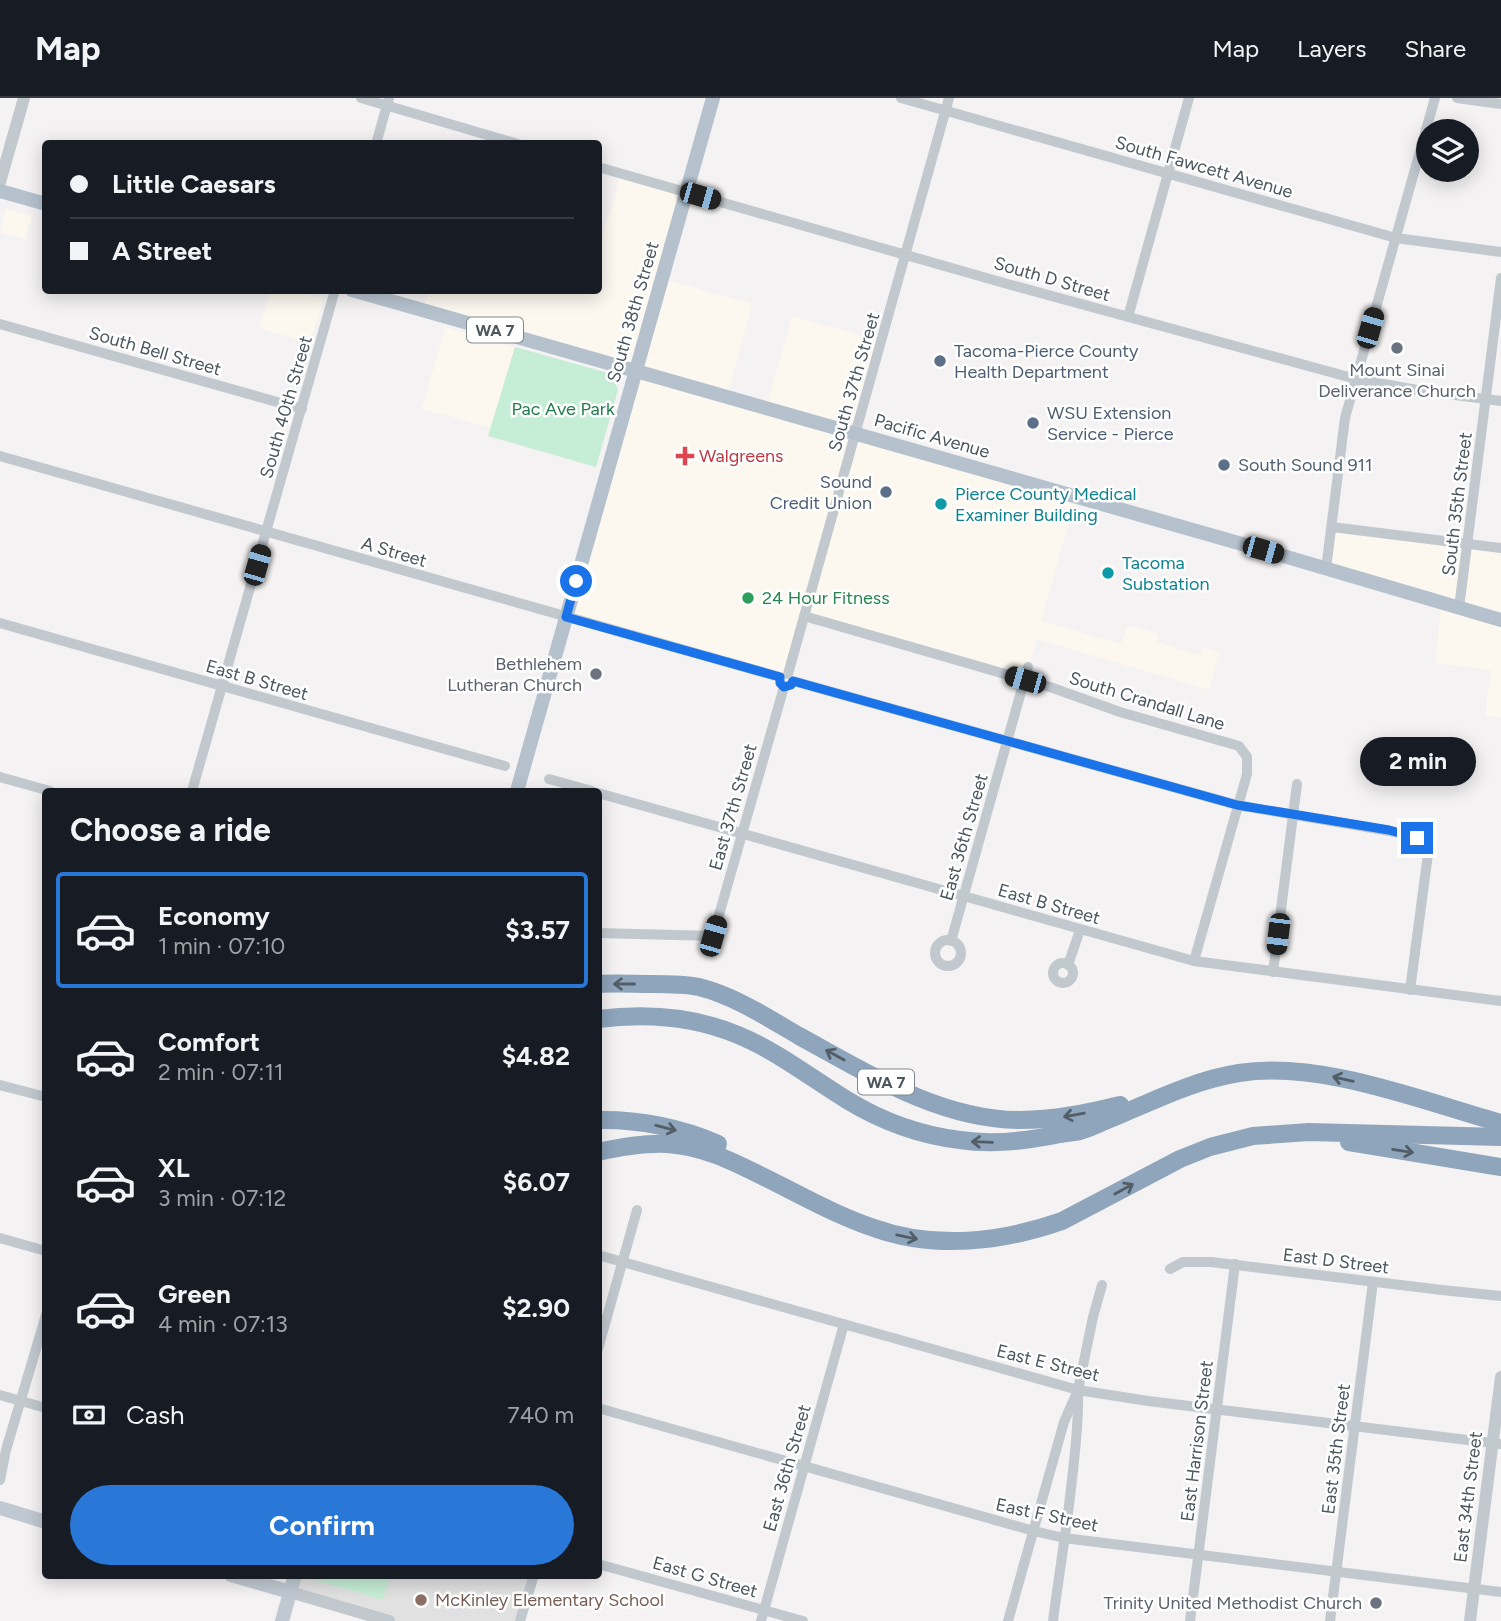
<!DOCTYPE html>
<meta charset="utf-8">
<style>
:root{--surface:#171b24;--page:#242831;--text:#f1f3f6;--muted:#9ea1a6;--line:#363941;--accent:#2977d7}
body{margin:0;font-family:Figtree,sans-serif;background:var(--page);color:var(--text);height:100vh;display:flex;flex-direction:column;font-size:26px;white-space:nowrap}
*{box-sizing:border-box;margin:0}
p{font-size:23px;color:var(--muted)}
.icon{flex:none;width:38px;height:38px;fill:none;stroke:currentColor;stroke-width:2;stroke-linecap:round;stroke-linejoin:round}
.map{position:relative;flex:1;overflow:hidden}
.sheet{position:absolute;left:42px;top:690px;width:560px;height:791px;display:flex;flex-direction:column;background:var(--surface);border-radius:7px;box-shadow:0 4px 18px #0003}
.sheet>*{flex:none}
.top-card{position:absolute;left:42px;top:42px;width:560px;height:154px;border-radius:7px;box-shadow:0 4px 18px #0003;display:grid;align-content:center;height:154px;padding:0 28px;background:var(--surface)}
.tools{position:absolute;left:1416px;top:21px;display:grid;gap:14px}
.tools a{display:grid;place-items:center;width:63px;height:63px;border-radius:50%;background:var(--surface);box-shadow:0 4px 18px #0003;font-size:35px}
.end{position:absolute;width:32px;height:32px;margin:-16px;border:9px solid #1a73e8;background:#fff;box-shadow:0 0 0 4px #fff}
.from{border-radius:50%}
.bubble{position:absolute;height:49px;border-radius:24px;background:var(--surface);box-shadow:0 4px 18px #0003;font-size:23px;font-weight:700;line-height:49px;text-align:center}
.car{position:absolute;width:21px;height:42px;margin:-21px -10px;border-radius:9px;box-shadow:0 0 5px 2px #0007;background:linear-gradient(#222 24%,#8ab4d8 0 40%,#222 0 76%,#8ab4d8 0 86%,#222 0)}
.top-card b{display:flex;align-items:center;gap:24px;height:66px;font-size:26px}
.top-card b+b{border-top:2px solid var(--line)}
.top-card i{width:18px;height:18px;background:var(--text)}
ul{padding:0;list-style:none}
li{display:flex;align-items:center;gap:21px;height:116px;margin:0 14px 10px;padding:0 14px;border:4px solid transparent;border-radius:7px}
li div{flex:1}
li b{display:block;font-size:26px}
li em{font-style:normal;font-weight:700}
li.current{border-color:var(--accent)}
li>.icon{width:63px;height:63px;stroke-width:1.5}
h2{padding:0 28px;font-size:32px;line-height:84px}
.pay{display:flex;align-items:center;gap:18px;height:77px;padding:0 28px;font-size:26px}
.pay p{margin-inline-start:auto}
.primary-button{display:flex;gap:14px;margin-top:auto;padding:14px 28px}
.primary-button a{flex:1;height:80px;border-radius:42px;background:var(--accent);color:#fff;font-size:28px;font-weight:700;line-height:80px;text-align:center}
header{display:flex;align-items:center;gap:42px;box-sizing:border-box;height:98px;padding:0 35px;background:var(--surface);border-bottom:2px solid var(--line)}
header strong{font-size:33px}
nav{display:flex;gap:38px;margin-inline-start:auto;font-size:24px}
.map>svg:first-child{display:block}
.commercial{fill:#fcf8ef}
.education{fill:#e2e1e2}
.green{fill:#c6edd5}
.lines{fill:none;stroke-linecap:round;stroke-linejoin:round}
.minor{stroke:#c1c9cf;stroke-width:10}
.tertiary{stroke:#c1c9cf;stroke-width:12}
.secondary{stroke:#c0c9d2;stroke-width:14}
.primary{stroke:#b5c2ce;stroke-width:14}
.motorway{stroke:#8fa5bc;stroke-width:18}
.oneway{stroke:#525e67}
.route{stroke:#1a73e8;stroke-width:9}
.worship-dot{fill:#6b7280;stroke:#fff;stroke-width:2.5}
.service-dot{fill:#5c6f8a;stroke:#fff;stroke-width:2.5}
.health-dot{fill:#e0444e;stroke:#fff;stroke-width:2.5}
.culture-dot{fill:#0f9aa8;stroke:#fff;stroke-width:2.5}
.leisure-dot{fill:#2e9e5b;stroke:#fff;stroke-width:2.5}
.education-dot{fill:#8d6e63;stroke:#fff;stroke-width:2.5}
.labels{text-anchor:middle;stroke-width:5;stroke-linejoin:round;paint-order:stroke}
.shield{fill:#fff;stroke:#81898e;stroke-width:2}
.shield-label{font-size:16px;font-weight:bold;fill:#4b565e}
.street-label{font-size:18px;fill:#4b565e;stroke:#fff}
.service-label{font-size:18px;fill:#4e5e75;stroke:#fff;text-anchor:start}
.worship-label{font-size:18px;fill:#5b616d;stroke:#fff;text-anchor:end}
.park-label{font-size:18px;fill:#207c4d;stroke:#fff}
.health-label{font-size:18px;fill:#be3a42;stroke:#fff;text-anchor:start}
.culture-label{font-size:18px;fill:#0d838f;stroke:#fff;text-anchor:start}
.leisure-label{font-size:18px;fill:#27864d;stroke:#fff;text-anchor:start}
.education-label{font-size:18px;fill:#785e54;stroke:#fff;text-anchor:start}
</style>
<header>
<strong>Map</strong>
<nav><a>Map</a><a>Layers</a><a>Share</a></nav>
</header>
<div class="map">
<svg width="1501" height="1523" viewBox="0 0 1501 1523">
<rect width="100%" height="100%" fill="#f4f2f2"/>
<g class="commercial">
<polygon points="621,75 687,95 663,181 752,206 727,299 766,310 792,218 882,243 856,335 1076,399 1041,523 1121,546 1128,527 1159,536 1157,544 1200,557 1203,549 1219,554 1209,592 1037,541 1025,582 804,519 786,581 566,519 637,273 423,212 429,193 598,192 599,152"/>
<polygon points="6,111 32,118 25,141 0,134"/>
<polygon points="270,193 297,193 324,201 310,245 259,230"/>
<polygon points="445,229 515,249 491,330 422,311"/>
<polygon points="1332,429 1501,450 1501,619 1485,618 1491,572 1435,565 1442,505 1326,471"/>
</g>
<polygon class="education" points="295,1477 534,1477 520,1523 389,1523 290,1494"/>
<g class="green">
<polygon points="515,249 608,275 607,281 615,284 618,292 596,369 488,338"/>
<polygon points="315,1477 390,1477 383,1502 314,1482"/>
</g>
<g class="lines">
<g class="minor">
<polyline points="361,0 518,46"/>
<polyline points="901,0 1396,140 1501,154"/>
<polyline points="1457,0 1501,6"/>
<polyline points="376,46 389,0"/>
<polyline points="598,69 1004,185 1356,281 1417,292 1501,303"/>
<polyline points="1128,219 1189,0"/>
<polyline points="0,226 302,311"/>
<polyline points="0,358 780,579"/>
<polyline points="1332,429 1501,450"/>
<polyline points="1326,471 1345,320 1435,0"/>
<polyline points="1459,510 1501,180"/>
<polyline points="804,518 1050,589 1120,614 1239,648 1247,659 1247,676 1194,863"/>
<polyline points="0,525 505,668"/>
<polyline points="788,576 949,0"/>
<polyline points="793,583 1237,707 1407,736 1420,742 1428,756 1410,892"/>
<polyline points="0,679 50,693"/>
<polyline points="549,681 592,693"/>
<polyline points="192,693 335,192"/>
<polyline points="598,695 1194,863 1501,903"/>
<polyline points="598,835 713,838 784,589"/>
<circle cx="948" cy="855" r="13"/>
<polyline points="951,843 1028,569"/>
<circle cx="1063" cy="875" r="10"/>
<polyline points="1068,867 1080,832"/>
<polyline points="1273,874 1297,686"/>
<polyline points="0,987 46,999"/>
<polyline points="0,1140 46,1153"/>
<polyline points="598,1157 1078,1292 1148,1303 1501,1346"/>
<polyline points="1170,1171 1183,1164 1211,1164 1442,1192 1501,1198"/>
<polyline points="598,1251 637,1112"/>
<polyline points="0,1297 46,1310"/>
<polyline points="598,1310 1034,1433 1064,1440 1501,1494"/>
<polyline points="0,1382 6,1352 46,1217"/>
<polyline points="598,1466 803,1523"/>
<polyline points="520,1523 534,1477"/>
<polyline points="761,1523 844,1226"/>
<polyline points="1008,1523 1064,1324 1078,1292 1093,1219 1102,1187"/>
<path d="M1053,1523C1059,1476 1067,1429 1072,1382C1075,1352 1079,1324 1078,1294"/>
<polyline points="1190,1523 1235,1166"/>
<polyline points="1330,1523 1373,1184"/>
</g>
<g class="tertiary">
<polyline points="0,84 24,0"/>
<polyline points="290,1494 389,1523"/>
<polyline points="1470,1523 1501,1279"/>
</g>
<g class="secondary">
<polyline points="0,1410 46,1424"/>
<polyline points="231,1477 290,1494"/>
<polyline points="282,1523 295,1477"/>
</g>
<g class="primary">
<polyline points="0,93 46,106"/>
<polyline points="352,192 1263,452 1501,522"/>
<polyline points="517,693 713,0"/>
</g>
<g class="motorway">
<path d="M598,886C616,885 634,886 652,886C667,886 684,886 699,889C735,898 768,920 799,938C867,975 940,1022 1020,1022C1054,1022 1087,1015 1120,1007"/>
<path d="M598,921C646,915 693,918 738,937C777,953 811,980 847,1002C883,1024 918,1037 960,1042C993,1047 1027,1043 1060,1036C1066,1035 1074,1034 1080,1033C1090,1030 1100,1025 1110,1021C1151,1004 1194,982 1239,975C1320,962 1422,1003 1501,1025"/>
<path d="M598,1022C638,1021 682,1030 718,1046"/>
<polyline points="1349,1044 1501,1069"/>
<path d="M598,1054C621,1049 644,1045 667,1046C702,1048 732,1063 762,1078C799,1096 835,1117 874,1130C935,1152 1002,1144 1062,1123L1180,1061L1210,1049L1253,1038L1309,1034L1501,1039"/>
</g>
</g>
<defs><path id="oneway-shaft" d="M-6 0H5M1.5-3L5.5 0L1.5 3" fill="none" stroke-width="1.6" stroke-linecap="round" stroke-linejoin="round" transform="scale(1.75)"/></defs>
<g class="oneway">
<use href="#oneway-shaft" transform="translate(624 886) rotate(-180)"/>
<use href="#oneway-shaft" transform="translate(835 957) rotate(-151)"/>
<use href="#oneway-shaft" transform="translate(1343 981) rotate(-167)"/>
<use href="#oneway-shaft" transform="translate(1074 1017) rotate(170)"/>
<use href="#oneway-shaft" transform="translate(666 1030) rotate(14)"/>
<use href="#oneway-shaft" transform="translate(982 1044) rotate(-178)"/>
<use href="#oneway-shaft" transform="translate(1403 1053) rotate(9)"/>
<use href="#oneway-shaft" transform="translate(1124 1091) rotate(-29)"/>
<use href="#oneway-shaft" transform="translate(907 1139) rotate(12)"/>
</g>
<g class="lines">
<polyline class="route" points="576,483 566,519 780,579 780,585 784,589 791,587 793,583 1237,707 1389,732 1417,740"/>
</g>
<g class="worship-dot">
<circle cx="1397" cy="250" r="7"/>
<circle cx="596" cy="576" r="7"/>
<circle cx="1376" cy="1505" r="7"/>
</g>
<g class="service-dot">
<circle cx="940" cy="263" r="7"/>
<circle cx="1033" cy="325" r="7"/>
<circle cx="1224" cy="367" r="7"/>
<circle cx="886" cy="394" r="7"/>
</g>
<path class="health-dot" d="M681.5 347.5h7v7h7v7h-7v7h-7v-7h-7v-7h7z"/>
<g class="culture-dot">
<circle cx="941" cy="406" r="7"/>
<circle cx="1108" cy="475" r="7"/>
</g>
<circle class="leisure-dot" cx="748" cy="500" r="7"/>
<circle class="education-dot" cx="421" cy="1502" r="7"/>
<g class="labels">
<g class="shield">
<rect x="467" y="219.5" width="56" height="25" rx="5"/>
<rect x="858" y="971.5" width="56" height="25" rx="5"/>
</g>
<g class="shield-label">
<text x="495" y="238">WA 7</text>
<text x="886" y="990">WA 7</text>
</g>
<g class="street-label">
<text transform="translate(1204 69) rotate(16)" y="6">South Fawcett Avenue</text>
<text transform="translate(1052 181) rotate(16)" y="6">South D Street</text>
<text transform="translate(633 214) rotate(-74)" y="6">South 38th Street</text>
<text transform="translate(155 253) rotate(16)" y="6">South Bell Street</text>
<text transform="translate(854 284) rotate(-74)" y="6">South 37th Street</text>
<text transform="translate(286 309) rotate(-74)" y="6">South 40th Street</text>
<text transform="translate(932 338) rotate(16)" y="6">Pacific Avenue</text>
<text transform="translate(1457 406) rotate(-83)" y="6">South 35th Street</text>
<text transform="translate(394 454) rotate(16)" y="6">A Street</text>
<text transform="translate(257 582) rotate(16)" y="6">East B Street</text>
<text transform="translate(1147 603) rotate(17)" y="6">South Crandall Lane</text>
<text transform="translate(733 709) rotate(-74)" y="6">East 37th Street</text>
<text transform="translate(964 739) rotate(-74)" y="6">East 36th Street</text>
<text transform="translate(1049 806) rotate(16)" y="6">East B Street</text>
<text transform="translate(1336 1163) rotate(7)" y="6">East D Street</text>
<text transform="translate(1048 1265) rotate(14)" y="6">East E Street</text>
<text transform="translate(1197 1343) rotate(-83)" y="6">East Harrison Street</text>
<text transform="translate(1336 1351) rotate(-83)" y="6">East 35th Street</text>
<text transform="translate(787 1370) rotate(-74)" y="6">East 36th Street</text>
<text transform="translate(1468 1399) rotate(-83)" y="6">East 34th Street</text>
<text transform="translate(1047 1417) rotate(12)" y="6">East F Street</text>
<text transform="translate(705 1479) rotate(16)" y="6">East G Street</text>
</g>
<g class="service-label">
<text x="954" y="259">Tacoma-Pierce County<tspan x="954" dy="21">Health Department</tspan></text>
<text x="1047" y="321">WSU Extension<tspan x="1047" dy="21">Service - Pierce</tspan></text>
<text x="1238" y="373">South Sound 911</text>
<text x="872" y="390" text-anchor="end">Sound<tspan x="872" dy="21">Credit Union</tspan></text>
</g>
<g class="worship-label">
<text x="1397" y="278" text-anchor="middle">Mount Sinai<tspan x="1397" dy="21">Deliverance Church</tspan></text>
<text x="582" y="572">Bethlehem<tspan x="582" dy="21">Lutheran Church</tspan></text>
<text x="1362" y="1511">Trinity United Methodist Church</text>
</g>
<g class="park-label">
<text x="563" y="317">Pac Ave Park</text>
</g>
<g class="health-label">
<text x="699" y="364">Walgreens</text>
</g>
<g class="culture-label">
<text x="955" y="402">Pierce County Medical<tspan x="955" dy="21">Examiner Building</tspan></text>
<text x="1122" y="471">Tacoma<tspan x="1122" dy="21">Substation</tspan></text>
</g>
<g class="leisure-label">
<text x="762" y="506">24 Hour Fitness</text>
</g>
<g class="education-label">
<text x="435" y="1508">McKinley Elementary School</text>
</g>
</g>
</svg>
<div class="tools">
<a><svg class="icon" aria-label="layers" viewBox="0 0 24 24"><path d="M12 4l9 5-9 5-9-5zM3 14l9 5 9-5"/></svg></a>
</div>
<i class="end from" style="left:576px;top:483px"></i>
<i class="end" style="left:1417px;top:740px"></i>
<div class="bubble" style="left:1360px;top:639px;width:116px">2 min</div>
<i class="car" style="left:700px;top:98px;rotate:106deg"></i>
<i class="car" style="left:1370px;top:230px;rotate:16deg"></i>
<i class="car" style="left:1263px;top:452px;rotate:106deg"></i>
<i class="car" style="left:257px;top:467px;rotate:16deg"></i>
<i class="car" style="left:1025px;top:582px;rotate:286deg"></i>
<i class="car" style="left:1278px;top:836px;rotate:187deg"></i>
<i class="car" style="left:713px;top:838px;rotate:16deg"></i>
<div class="top-card">
<b><i class="from"></i>Little Caesars</b>
<b><i></i>A Street</b>
</div>
<section class="sheet">
<h2>Choose a ride</h2>
<ul>
<li class="current"><svg class="icon" aria-label="car" viewBox="0 0 24 24"><path d="M5 17H2v-5l4-1 3-4h7l3 4 3 1v5h-3M9 17h6M6 11h13"/><circle cx="7" cy="17" r="2"/><circle cx="17" cy="17" r="2"/></svg><div><b>Economy</b><p>1 min · 07:10</p></div><em>$3.57</em></li>
<li><svg class="icon" aria-label="car" viewBox="0 0 24 24"><path d="M5 17H2v-5l4-1 3-4h7l3 4 3 1v5h-3M9 17h6M6 11h13"/><circle cx="7" cy="17" r="2"/><circle cx="17" cy="17" r="2"/></svg><div><b>Comfort</b><p>2 min · 07:11</p></div><em>$4.82</em></li>
<li><svg class="icon" aria-label="car" viewBox="0 0 24 24"><path d="M5 17H2v-5l4-1 3-4h7l3 4 3 1v5h-3M9 17h6M6 11h13"/><circle cx="7" cy="17" r="2"/><circle cx="17" cy="17" r="2"/></svg><div><b>XL</b><p>3 min · 07:12</p></div><em>$6.07</em></li>
<li><svg class="icon" aria-label="car" viewBox="0 0 24 24"><path d="M5 17H2v-5l4-1 3-4h7l3 4 3 1v5h-3M9 17h6M6 11h13"/><circle cx="7" cy="17" r="2"/><circle cx="17" cy="17" r="2"/></svg><div><b>Green</b><p>4 min · 07:13</p></div><em>$2.90</em></li>
</ul>
<div class="pay"><svg class="icon" aria-label="cash" viewBox="0 0 24 24"><path d="M3 7h18v10H3z"/><circle cx="12" cy="12" r="2"/></svg>Cash<p>740 m</p></div>
<div class="primary-button"><a>Confirm</a></div>
</section>
</div>
